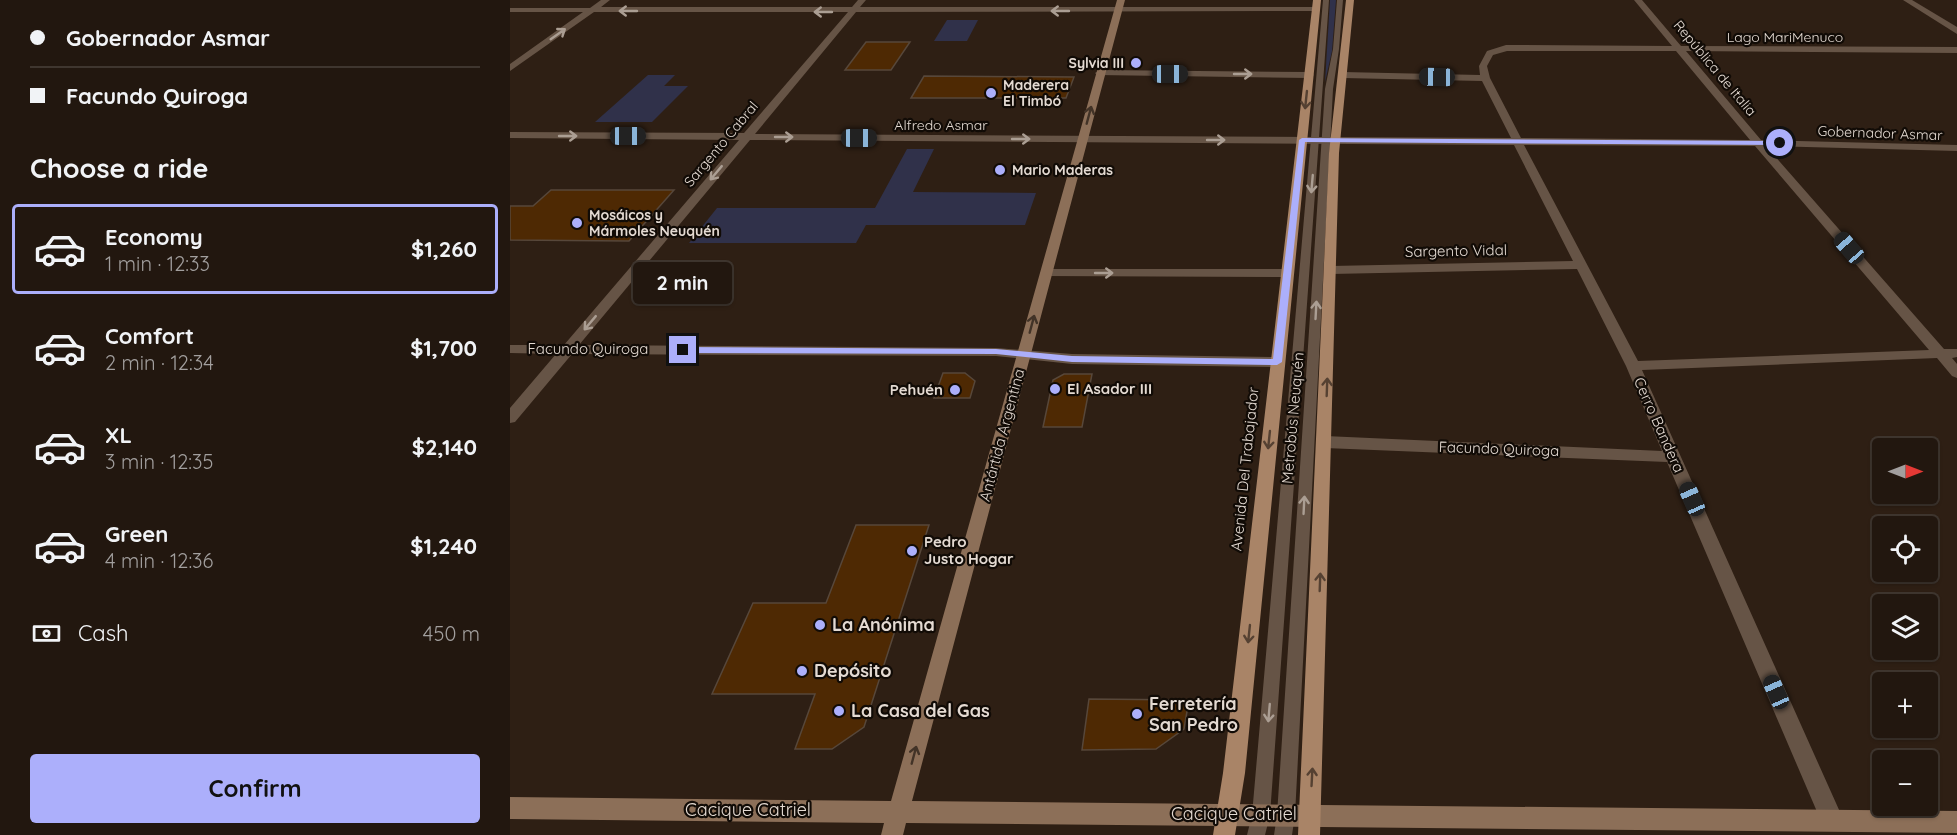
<!DOCTYPE html>
<meta charset="utf-8">
<style>
:root{--surface:#22170f;--page:#2e241d;--text:#f1f3f6;--muted:#a29f9e;--line:#3f362f;--accent:#acaffb}
body{margin:0;font-family:Quicksand,sans-serif;background:var(--page);color:var(--text);height:100vh;display:flex;flex-direction:column;font-size:22px;white-space:nowrap}
*{box-sizing:border-box;margin:0}
p{font-size:20px;color:var(--muted)}
.icon{flex:none;width:33px;height:33px;fill:none;stroke:currentColor;stroke-width:2;stroke-linecap:round;stroke-linejoin:round}
.map{position:relative;flex:1;overflow:hidden}
.sheet{display:flex;flex-direction:column;background:var(--surface);width:510px}
.sheet>*{flex:none}
.banner{display:grid;align-content:center;height:132px;padding:0 30px;background:var(--surface)}
.needle{width:39px;rotate:90deg}
.tools{position:absolute;left:1362px;top:438px;display:grid;gap:12px}
.tools a{display:grid;place-items:center;width:66px;height:66px;border-radius:6px;background:var(--surface);box-shadow:0 2px 4px #0004,0 0 0 2px var(--line);font-size:30px}
.end{position:absolute;width:27px;height:27px;margin:-14px;border:8px solid #acaffb;background:#111;box-shadow:0 0 0 3px #111}
.from{border-radius:50%}
.bubble{position:absolute;height:42px;border-radius:6px;background:var(--surface);box-shadow:0 2px 4px #0004,0 0 0 2px var(--line);font-size:20px;font-weight:800;line-height:42px;text-align:center}
.car{position:absolute;width:18px;height:36px;margin:-18px -9px;border-radius:8px;box-shadow:0 0 4px 2px #0007;background:linear-gradient(#222 24%,#8ab4d8 0 40%,#222 0 76%,#8ab4d8 0 86%,#222 0)}
.banner b{display:flex;align-items:center;gap:21px;height:57px;font-size:22px}
.banner b+b{border-top:2px solid var(--line)}
.banner i{width:15px;height:15px;background:var(--text)}
ul{padding:0;list-style:none}
li{display:flex;align-items:center;gap:18px;height:90px;margin:0 12px 9px;padding:0 18px;border:3px solid transparent;border-radius:6px}
li div{flex:1}
li b{display:block;font-size:22px}
li em{font-style:normal;font-weight:800}
li.active{border-color:var(--accent)}
li>.icon{width:54px;height:54px;stroke-width:1.5}
h2{padding:0 30px;font-size:27px;line-height:72px}
.pay{display:flex;align-items:center;gap:15px;height:66px;padding:0 30px;font-size:22px}
.pay p{margin-inline-start:auto}
.cta{display:flex;gap:12px;margin-top:auto;padding:12px 30px}
.cta a{flex:1;height:69px;border-radius:6px;background:var(--accent);color:#111;font-size:24px;font-weight:800;line-height:69px;text-align:center}
main{display:flex;flex:1;min-height:0}
.map>svg:first-child{display:block}
.green{fill:#30314a}
.building{fill:#4e2903;stroke:#57473a;stroke-width:1.5}
.lines{fill:none;stroke-linecap:round;stroke-linejoin:round}
.lane{fill:#665446;fill-rule:evenodd}
.street{fill:#665446;fill-rule:evenodd}
.secondary{fill:#8c6f58;fill-rule:evenodd}
.primary{fill:#a98467;fill-rule:evenodd}
.oneway{stroke:#ab9e93}
.oneway2{stroke:#554132}
.oneway3{stroke:#423327}
.route{fill:#acaffb}
.poi-dot{fill:#acaffb;stroke:#110b06;stroke-width:2}
.labels{text-anchor:middle;stroke-width:4.5;stroke-linejoin:round;paint-order:stroke}
.far-street-label{font-size:14px;fill:#e4dad2;stroke:#110b06}
.far-poi-label{font-size:14px;font-weight:bold;fill:#e4dad2;stroke:#110b06;text-anchor:start}
.street-label{font-size:15px;fill:#e4dad2;stroke:#110b06}
.poi-label{font-size:15px;font-weight:bold;fill:#e4dad2;stroke:#110b06;text-anchor:start}
.near-poi-label{font-size:18px;font-weight:bold;fill:#e4dad2;stroke:#110b06;text-anchor:start}
.near-street-label{font-size:18px;fill:#e4dad2;stroke:#110b06}
</style>
<main>
<section class="sheet">
<div class="banner">
<b><i class="from"></i>Gobernador Asmar</b>
<b><i></i>Facundo Quiroga</b>
</div>
<h2>Choose a ride</h2>
<ul>
<li class="active"><svg class="icon" aria-label="car" viewBox="0 0 24 24"><path d="M5 17H2v-5l4-1 3-4h7l3 4 3 1v5h-3M9 17h6M6 11h13"/><circle cx="7" cy="17" r="2"/><circle cx="17" cy="17" r="2"/></svg><div><b>Economy</b><p>1 min · 12:33</p></div><em>$1,260</em></li>
<li><svg class="icon" aria-label="car" viewBox="0 0 24 24"><path d="M5 17H2v-5l4-1 3-4h7l3 4 3 1v5h-3M9 17h6M6 11h13"/><circle cx="7" cy="17" r="2"/><circle cx="17" cy="17" r="2"/></svg><div><b>Comfort</b><p>2 min · 12:34</p></div><em>$1,700</em></li>
<li><svg class="icon" aria-label="car" viewBox="0 0 24 24"><path d="M5 17H2v-5l4-1 3-4h7l3 4 3 1v5h-3M9 17h6M6 11h13"/><circle cx="7" cy="17" r="2"/><circle cx="17" cy="17" r="2"/></svg><div><b>XL</b><p>3 min · 12:35</p></div><em>$2,140</em></li>
<li><svg class="icon" aria-label="car" viewBox="0 0 24 24"><path d="M5 17H2v-5l4-1 3-4h7l3 4 3 1v5h-3M9 17h6M6 11h13"/><circle cx="7" cy="17" r="2"/><circle cx="17" cy="17" r="2"/></svg><div><b>Green</b><p>4 min · 12:36</p></div><em>$1,240</em></li>
</ul>
<div class="pay"><svg class="icon" aria-label="cash" viewBox="0 0 24 24"><path d="M3 7h18v10H3z"/><circle cx="12" cy="12" r="2"/></svg>Cash<p>450 m</p></div>
<div class="cta"><a>Confirm</a></div>
</section>
<div class="map">
<svg width="1447" height="835" viewBox="0 0 1447 835">
<rect width="100%" height="100%" fill="#2e1f14"/>
<g class="green">
<polygon points="820,0 826,0 822,51 815,82"/>
<polygon points="437,20 468,20 457,41 424,41"/>
<polygon points="138,75 165,75 154,86 178,86 142,122 85,122"/>
<polygon points="397,149 424,149 403,192 526,193 515,225 356,225 346,243 179,243 207,208 365,208"/>
</g>
<g class="building">
<polygon points="356,42 400,42 381,70 335,70"/>
<polygon points="414,76 564,77 556,98 401,98"/>
<polygon points="41,190 164,190 119,241 0,240 0,206 23,206"/>
<polygon points="433,373 455,373 465,381 460,398 424,398"/>
<polygon points="554,374 582,374 572,427 533,427 543,380"/>
<polygon points="346,525 419,525 354,727 322,749 285,749 305,694 202,694 243,603 316,603"/>
<polygon points="579,699 679,700 674,729 646,749 572,750"/>
</g>
<g class="lines">
<g class="lane">
<polygon points="813,0 819,0 760,815 755,835 737,835 742,815"/>
<polygon points="827,0 833,0 829,49 823,89 785,815 782,835 764,835 767,815 815,89 823,49"/>
</g>
<g class="street">
<path d="M91,0H100L91,7H342L348,0H356L350,7H806L810,9L806,11L346,12L245,134L1001,138L972,81L833,78L828,75L833,72L970,75L969,66L977,51L996,45L1162,46L1124,0H1132L1171,46L1447,47V53L1176,51L1251,140L1447,145V151L1256,146L1434,349H1447V357L1442,358L1447,364V378L1442,376L1427,358L1132,370L1330,812L1333,820L1330,828L1322,831L1314,828L1157,462L815,448L810,446L807,442L810,438L815,436L1152,451L1116,366L1067,269L821,274L815,270L821,266L1063,261L1004,145L240,140L69,345L486,348L562,354L767,357L774,362L767,367L562,364L486,356L62,354L5,422L0,423V408L46,354L0,353V345H54L229,140L0,138V132L234,133L338,12H84L0,71V64L73,12H0V8H80ZM997,51H1166L1240,140L1011,138L980,78L977,66L983,55ZM1014,145L1245,146L1419,350L1128,361Z"/>
<polygon points="1393,0 1402,0 1447,27 1447,34"/>
<polygon points="590,70 799,72 804,75 799,78 587,75 585,73"/>
<polygon points="536,269 777,269 783,273 777,277 532,276 530,273"/>
</g>
<polygon class="secondary" points="607,0 615,0 402,801 1447,811 1447,833 396,823 393,835 371,835 374,823 0,819 0,797 381,801"/>
<g class="primary">
<polygon points="803,0 811,0 735,773 725,835 703,835 713,773"/>
<polygon points="836,0 844,0 829,153 810,835 788,835 819,153"/>
</g>
</g>
<defs><path id="oneway-shaft" d="M-6 0H5M1.5-3L5.5 0L1.5 3" fill="none" stroke-width="1.6" stroke-linecap="round" stroke-linejoin="round" transform="scale(1.5)"/></defs>
<g class="oneway">
<use href="#oneway-shaft" transform="translate(118 11) rotate(-180)"/>
<use href="#oneway-shaft" transform="translate(550 11) rotate(180)"/>
<use href="#oneway-shaft" transform="translate(313 12) rotate(-180)"/>
<use href="#oneway-shaft" transform="translate(48 34) rotate(-35)"/>
<use href="#oneway-shaft" transform="translate(733 74)"/>
<use href="#oneway-shaft" transform="translate(58 136)"/>
<use href="#oneway-shaft" transform="translate(274 137)"/>
<use href="#oneway-shaft" transform="translate(511 139)"/>
<use href="#oneway-shaft" transform="translate(706 140)"/>
<use href="#oneway-shaft" transform="translate(206 173) rotate(130)"/>
<use href="#oneway-shaft" transform="translate(802 184) rotate(95)"/>
<use href="#oneway-shaft" transform="translate(594 273)"/>
<use href="#oneway-shaft" transform="translate(806 310) rotate(-87)"/>
<use href="#oneway-shaft" transform="translate(80 323) rotate(130)"/>
<use href="#oneway-shaft" transform="translate(794 505) rotate(-87)"/>
<use href="#oneway-shaft" transform="translate(759 713) rotate(95)"/>
</g>
<g class="oneway2">
<use href="#oneway-shaft" transform="translate(796 100) rotate(96)"/>
<use href="#oneway-shaft" transform="translate(817 387) rotate(-88)"/>
<use href="#oneway-shaft" transform="translate(759 440) rotate(96)"/>
<use href="#oneway-shaft" transform="translate(810 582) rotate(-88)"/>
<use href="#oneway-shaft" transform="translate(739 634) rotate(96)"/>
<use href="#oneway-shaft" transform="translate(802 777) rotate(-87)"/>
</g>
<g class="oneway3">
<use href="#oneway-shaft" transform="translate(579 115) rotate(-75)"/>
<use href="#oneway-shaft" transform="translate(522 324) rotate(-75)"/>
<use href="#oneway-shaft" transform="translate(404 755) rotate(-75)"/>
</g>
<polygon class="route" points="792,138 1270,141 1273,143 1270,145 795,142 772,362 767,365 562,362 486,354 173,353 169,350 173,347 486,349 562,356 763,359 789,140"/>
<g class="poi-dot">
<circle cx="626" cy="63" r="6"/>
<circle cx="481" cy="93" r="6"/>
<circle cx="490" cy="170" r="6"/>
<circle cx="67" cy="223" r="6"/>
<circle cx="545" cy="389" r="6"/>
<circle cx="445" cy="390" r="6"/>
<circle cx="402" cy="551" r="6"/>
<circle cx="310" cy="625" r="6"/>
<circle cx="292" cy="671" r="6"/>
<circle cx="329" cy="711" r="6"/>
<circle cx="627" cy="714" r="6"/>
</g>
<g class="labels">
<g class="far-street-label">
<text x="1275" y="42">Lago MariMenuco</text>
<text transform="translate(1205 68) rotate(50)" y="5">República de Italia</text>
<text x="431" y="130">Alfredo Asmar</text>
<text transform="translate(1370 133) rotate(2)" y="5">Gobernador Asmar</text>
<text transform="translate(211 144) rotate(-50)" y="5">Sargento Cabral</text>
</g>
<g class="far-poi-label">
<text x="614" y="68" text-anchor="end">Sylvia III</text>
<text x="493" y="90">Maderera<tspan x="493" dy="16">El Timbó</tspan></text>
<text x="502" y="175">Mario Maderas</text>
<text x="79" y="220">Mosáicos y<tspan x="79" dy="16">Mármoles Neuquén</tspan></text>
</g>
<g class="street-label">
<text transform="translate(946 251) rotate(-1)" y="5">Sargento Vidal</text>
<text x="78" y="354">Facundo Quiroga</text>
<text transform="translate(783 418) rotate(-85)" y="5">Metrobús Neuquén</text>
<text transform="translate(1149 425) rotate(66)" y="5">Cerro Bandera</text>
<text transform="translate(492 435) rotate(-75)" y="5">Antártida Argentina</text>
<text transform="translate(989 449) rotate(2)" y="5">Facundo Quiroga</text>
<text transform="translate(735 469) rotate(-84)" y="5">Avenida Del Trabajador</text>
</g>
<g class="poi-label">
<text x="557" y="394">El Asador III</text>
<text x="433" y="395" text-anchor="end">Pehuén</text>
<text x="414" y="547">Pedro<tspan x="414" dy="17">Justo Hogar</tspan></text>
</g>
<g class="near-poi-label">
<text x="322" y="631">La Anónima</text>
<text x="304" y="677">Depósito</text>
<text x="639" y="710">Ferretería<tspan x="639" dy="21">San Pedro</tspan></text>
<text x="341" y="717">La Casa del Gas</text>
</g>
<g class="near-street-label">
<text x="238" y="816">Cacique Catriel</text>
<text x="724" y="820">Cacique Catriel</text>
</g>
</g>
</svg>
<div class="tools">
<a><svg class="needle" viewBox="-14 -14 28 28"><path d="M0-13l5 13h-10z" fill="#e53935"/><path d="M0 13l5-13h-10z" fill="#a29f9e"/></svg></a>
<a><svg class="icon" aria-label="locate" viewBox="0 0 24 24"><circle cx="12" cy="12" r="6"/><path d="M12 2v4M12 18v4M2 12h4M18 12h4"/></svg></a>
<a><svg class="icon" aria-label="layers" viewBox="0 0 24 24"><path d="M12 4l9 5-9 5-9-5zM3 14l9 5 9-5"/></svg></a>
<a>+</a>
<a>−</a>
</div>
<i class="end from" style="left:1270px;top:143px"></i>
<i class="end" style="left:173px;top:350px"></i>
<div class="bubble" style="left:123px;top:262px;width:99px">2 min</div>
<i class="car" style="left:660px;top:74px;rotate:90deg"></i>
<i class="car" style="left:927px;top:77px;rotate:271deg"></i>
<i class="car" style="left:118px;top:136px;rotate:90deg"></i>
<i class="car" style="left:349px;top:138px;rotate:90deg"></i>
<i class="car" style="left:1339px;top:248px;rotate:319deg"></i>
<i class="car" style="left:1182px;top:499px;rotate:336deg"></i>
<i class="car" style="left:1266px;top:692px;rotate:336deg"></i>
</div>
</main>
